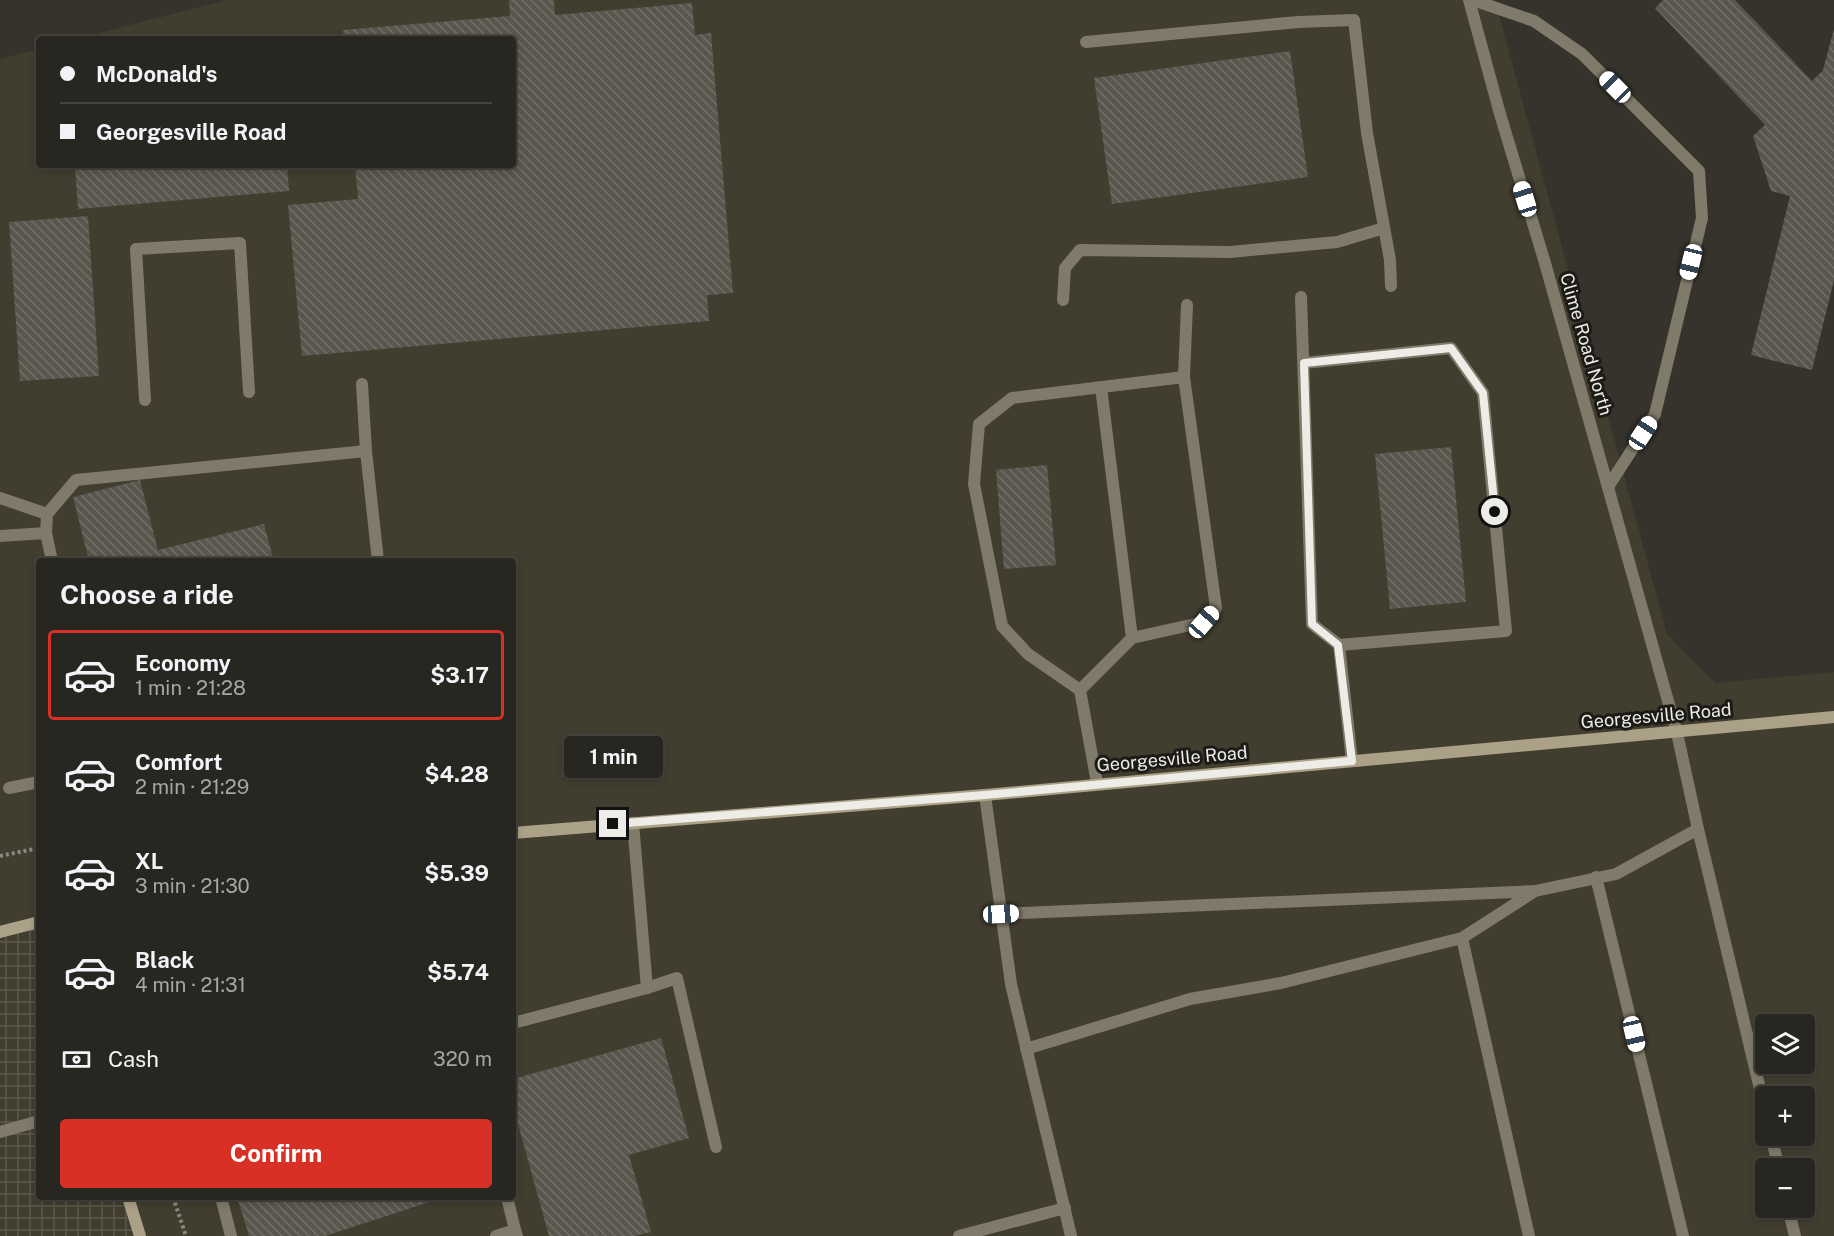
<!DOCTYPE html>
<meta charset="utf-8">
<style>
:root{--surface:#282620;--page:#302e29;--text:#f1f3f6;--muted:#a5a5a5;--line:#44433e;--accent:#d93025}
body{margin:0;font-family:"Public Sans",sans-serif;background:var(--page);color:var(--text);height:100vh;display:flex;flex-direction:column;font-size:22px;white-space:nowrap}
*{box-sizing:border-box;margin:0}
p{font-size:20px;color:var(--muted)}
.icon{flex:none;width:33px;height:33px;fill:none;stroke:currentColor;stroke-width:2;stroke-linecap:round;stroke-linejoin:round}
.map{position:relative;flex:1;overflow:hidden}
.side{position:absolute;left:36px;top:558px;width:480px;height:642px;display:flex;flex-direction:column;background:var(--surface);border-radius:6px;box-shadow:0 3px 9px #0003,0 0 0 2px var(--line)}
.side>*{flex:none}
.banner{position:absolute;left:36px;top:36px;width:480px;height:132px;border-radius:6px;box-shadow:0 3px 9px #0003,0 0 0 2px var(--line);display:grid;align-content:center;height:132px;padding:0 24px;background:var(--surface)}
.controls{position:absolute;left:1755px;top:1014px;display:grid;gap:12px}
.controls a{display:grid;place-items:center;width:60px;height:60px;border-radius:6px;background:var(--surface);box-shadow:0 3px 9px #0003,0 0 0 2px var(--line);font-size:30px}
.end{position:absolute;width:27px;height:27px;margin:-14px;border:8px solid #edece7;background:#111;box-shadow:0 0 0 3px #111}
.from{border-radius:50%}
.bubble{position:absolute;height:42px;border-radius:6px;background:var(--surface);box-shadow:0 3px 9px #0003,0 0 0 2px var(--line);font-size:20px;font-weight:700;line-height:42px;text-align:center}
.car{position:absolute;width:18px;height:36px;margin:-18px -9px;border-radius:8px;box-shadow:0 0 4px 2px #0007;background:linear-gradient(#fff 24%,#345 0 40%,#fff 0 76%,#345 0 86%,#fff 0)}
.banner b{display:flex;align-items:center;gap:21px;height:57px;font-size:22px}
.banner b+b{border-top:2px solid var(--line)}
.banner i{width:15px;height:15px;background:var(--text)}
ul{padding:0;list-style:none}
li{display:flex;align-items:center;gap:18px;height:90px;margin:0 12px 9px;padding:0 12px;border:3px solid transparent;border-radius:6px}
li div{flex:1}
li b{display:block;font-size:22px}
li em{font-style:normal;font-weight:700}
li.on{border-color:var(--accent)}
li>.icon{width:54px;height:54px;stroke-width:1.5}
h2{padding:0 24px;font-size:27px;line-height:72px}
.pay{display:flex;align-items:center;gap:15px;height:66px;padding:0 24px;font-size:22px}
.pay p{margin-inline-start:auto}
.action{display:flex;gap:12px;margin-top:auto;padding:12px 24px}
.action a{flex:1;height:69px;border-radius:6px;background:var(--accent);color:#fff;font-size:24px;font-weight:700;line-height:69px;text-align:center}
.map>svg:first-child{display:block}
.built{fill:#413d2f;fill-rule:evenodd}
.industrial{fill:url(#industrial-grid)}
.building{fill:url(#building-back-hatch)}
.lines{fill:none;stroke-linecap:round;stroke-linejoin:round}
.path{stroke:#898881;stroke-width:4;stroke-dasharray:3 3;stroke-linecap:butt}
.lane{stroke:#7f7a69;stroke-width:12}
.street{stroke:#7f7a69;stroke-width:12}
.secondary{stroke:#aaa186;stroke-width:12}
.route{stroke:#edece7;stroke-width:8}
.labels{text-anchor:middle;stroke-width:6;stroke-linejoin:round;paint-order:stroke}
.street-label{font-size:18px;fill:#edece7;stroke:#1c1b17}
</style>
<div class="map">
<svg width="1834" height="1236" viewBox="0 0 1834 1236">
<defs>
<pattern id="industrial-grid" width="8" height="8" patternUnits="userSpaceOnUse" patternTransform="scale(1.5)"><rect width="8" height="8" fill="#413d2f"/><path d="M0 4h8M4 0v8" fill="none" stroke="#5d594d"/></pattern>
<pattern id="building-back-hatch" width="6" height="6" patternUnits="userSpaceOnUse" patternTransform="scale(1.5)"><rect width="6" height="6" fill="#58564d"/><path d="M-1 5l2 2M0 0l6 6M5-1l2 2" fill="none" stroke="#706e67"/></pattern>
</defs>
<rect width="100%" height="100%" fill="#35332b"/>
<path class="built" d="M227,0H1495L1667,634L1715,683L1834,672V1236H145L132,1197H513V561H39V921L0,932V59L39,49V165H513V39H76ZM1766,1024H1804V1064H1766ZM1766,1096H1804V1136H1766ZM1766,1168H1804V1208H1766Z"/>
<polygon class="industrial" points="39,921 39,1197 132,1197 145,1236 0,1236 0,932"/>
<g class="building">
<polygon points="509,0 554,0 555,15 692,3 695,35 711,33 733,293 707,295 709,321 302,356 288,205 358,199 355,165 513,165 513,39 344,39 343,30 510,16"/>
<polygon points="1663,0 1735,0 1812,81 1823,70 1834,29 1834,280 1812,370 1751,355 1790,196 1771,191 1753,136 1765,125 1655,8"/>
<polygon points="1290,51 1308,177 1112,204 1094,78"/>
<polygon points="75,165 287,165 289,191 78,209"/>
<polygon points="88,216 99,376 20,381 9,222"/>
<polygon points="1451,447 1466,602 1390,609 1375,454"/>
<polygon points="1047,465 1056,565 1004,569 996,470"/>
<polygon points="140,480 158,550 264,524 274,561 89,561 73,497"/>
<polygon points="661,1038 689,1138 629,1155 651,1232 635,1236 549,1236 513,1106 513,1079"/>
<polygon points="237,1197 445,1197 325,1236 249,1236"/>
</g>
<g class="lines">
<g class="path">
<polyline points="0,856 39,848"/>
<polyline points="173,1197 186,1236"/>
</g>
<g class="lane">
<polyline points="1473,0 1534,21 1582,54 1699,171 1702,218 1655,414 1608,487"/>
<polyline points="1086,42 1298,22 1354,20 1367,133 1390,260 1391,286"/>
<polyline points="1301,297 1312,624 1339,645 1506,631 1483,393 1451,348 1304,363"/>
<polyline points="1063,300 1065,268 1080,250 1230,252 1337,242 1384,228"/>
<polyline points="362,384 366,451 378,561"/>
<polyline points="1101,387 1132,638 1204,622 1216,608 1184,377"/>
<polyline points="145,400 136,249 240,243 249,392"/>
<polyline points="0,498 47,514"/>
<polyline points="0,536 46,533"/>
<polyline points="52,561 46,533 47,514 76,480 366,451"/>
<polyline points="1339,645 1352,761"/>
<polyline points="1080,690 1132,638"/>
<polyline points="1677,733 1698,829 1766,1114"/>
<polyline points="1097,783 1080,690 1028,654 1002,626 974,484 979,424 1012,398 1184,377 1187,305"/>
<polyline points="9,788 39,782"/>
<polyline points="985,795 1011,984 1071,1236"/>
<polyline points="1596,877 1683,1236"/>
<polyline points="1535,891 1616,874 1698,829"/>
<polyline points="1001,914 1535,891 1462,938 1281,983 1190,999 1026,1049"/>
<polyline points="1462,938 1529,1236"/>
<polyline points="647,988 677,978 716,1147"/>
<polyline points="513,1023 647,988 633,823"/>
<polyline points="0,1132 39,1121"/>
<polyline points="1771,1136 1779,1168"/>
<polyline points="221,1197 231,1236"/>
<polyline points="507,1197 515,1230"/>
<polyline points="1788,1208 1795,1236"/>
<polyline points="496,1236 515,1230 517,1236"/>
<polyline points="959,1236 1065,1208"/>
</g>
<polyline class="street" points="1469,0 1500,114 1545,263 1677,733"/>
<g class="secondary">
<polyline points="513,833 985,795 1834,717"/>
<polyline points="0,932 39,922"/>
<polyline points="128,1197 140,1236"/>
</g>
</g>
<g class="lines">
<polyline class="route" points="613,824 985,795 1352,761 1338,645 1312,624 1304,363 1451,348 1483,393 1495,512"/>
</g>
<g class="labels">
<g class="street-label">
<text transform="translate(1586 344) rotate(74)" y="6">Clime Road North</text>
<text transform="translate(1656 716) rotate(-5)" y="6">Georgesville Road</text>
<text transform="translate(1172 759) rotate(-5)" y="6">Georgesville Road</text>
</g>
</g>
</svg>
<div class="controls">
<a><svg class="icon" aria-label="layers" viewBox="0 0 24 24"><path d="M12 4l9 5-9 5-9-5zM3 14l9 5 9-5"/></svg></a>
<a>+</a>
<a>−</a>
</div>
<i class="end from" style="left:1495px;top:512px"></i>
<i class="end" style="left:613px;top:824px"></i>
<div class="bubble" style="left:564px;top:736px;width:99px">1 min</div>
<i class="car" style="left:1615px;top:87px;rotate:315deg"></i>
<i class="car" style="left:1525px;top:199px;rotate:343deg"></i>
<i class="car" style="left:1691px;top:262px;rotate:194deg"></i>
<i class="car" style="left:1643px;top:433px;rotate:33deg"></i>
<i class="car" style="left:1204px;top:622px;rotate:41deg"></i>
<i class="car" style="left:1001px;top:914px;rotate:87deg"></i>
<i class="car" style="left:1634px;top:1034px;rotate:167deg"></i>
<div class="banner">
<b><i class="from"></i>McDonald's</b>
<b><i></i>Georgesville Road</b>
</div>
<section class="side">
<h2>Choose a ride</h2>
<ul>
<li class="on"><svg class="icon" aria-label="car" viewBox="0 0 24 24"><path d="M5 17H2v-5l4-1 3-4h7l3 4 3 1v5h-3M9 17h6M6 11h13"/><circle cx="7" cy="17" r="2"/><circle cx="17" cy="17" r="2"/></svg><div><b>Economy</b><p>1 min · 21:28</p></div><em>$3.17</em></li>
<li><svg class="icon" aria-label="car" viewBox="0 0 24 24"><path d="M5 17H2v-5l4-1 3-4h7l3 4 3 1v5h-3M9 17h6M6 11h13"/><circle cx="7" cy="17" r="2"/><circle cx="17" cy="17" r="2"/></svg><div><b>Comfort</b><p>2 min · 21:29</p></div><em>$4.28</em></li>
<li><svg class="icon" aria-label="car" viewBox="0 0 24 24"><path d="M5 17H2v-5l4-1 3-4h7l3 4 3 1v5h-3M9 17h6M6 11h13"/><circle cx="7" cy="17" r="2"/><circle cx="17" cy="17" r="2"/></svg><div><b>XL</b><p>3 min · 21:30</p></div><em>$5.39</em></li>
<li><svg class="icon" aria-label="car" viewBox="0 0 24 24"><path d="M5 17H2v-5l4-1 3-4h7l3 4 3 1v5h-3M9 17h6M6 11h13"/><circle cx="7" cy="17" r="2"/><circle cx="17" cy="17" r="2"/></svg><div><b>Black</b><p>4 min · 21:31</p></div><em>$5.74</em></li>
</ul>
<div class="pay"><svg class="icon" aria-label="cash" viewBox="0 0 24 24"><path d="M3 7h18v10H3z"/><circle cx="12" cy="12" r="2"/></svg>Cash<p>320 m</p></div>
<div class="action"><a>Confirm</a></div>
</section>
</div>
